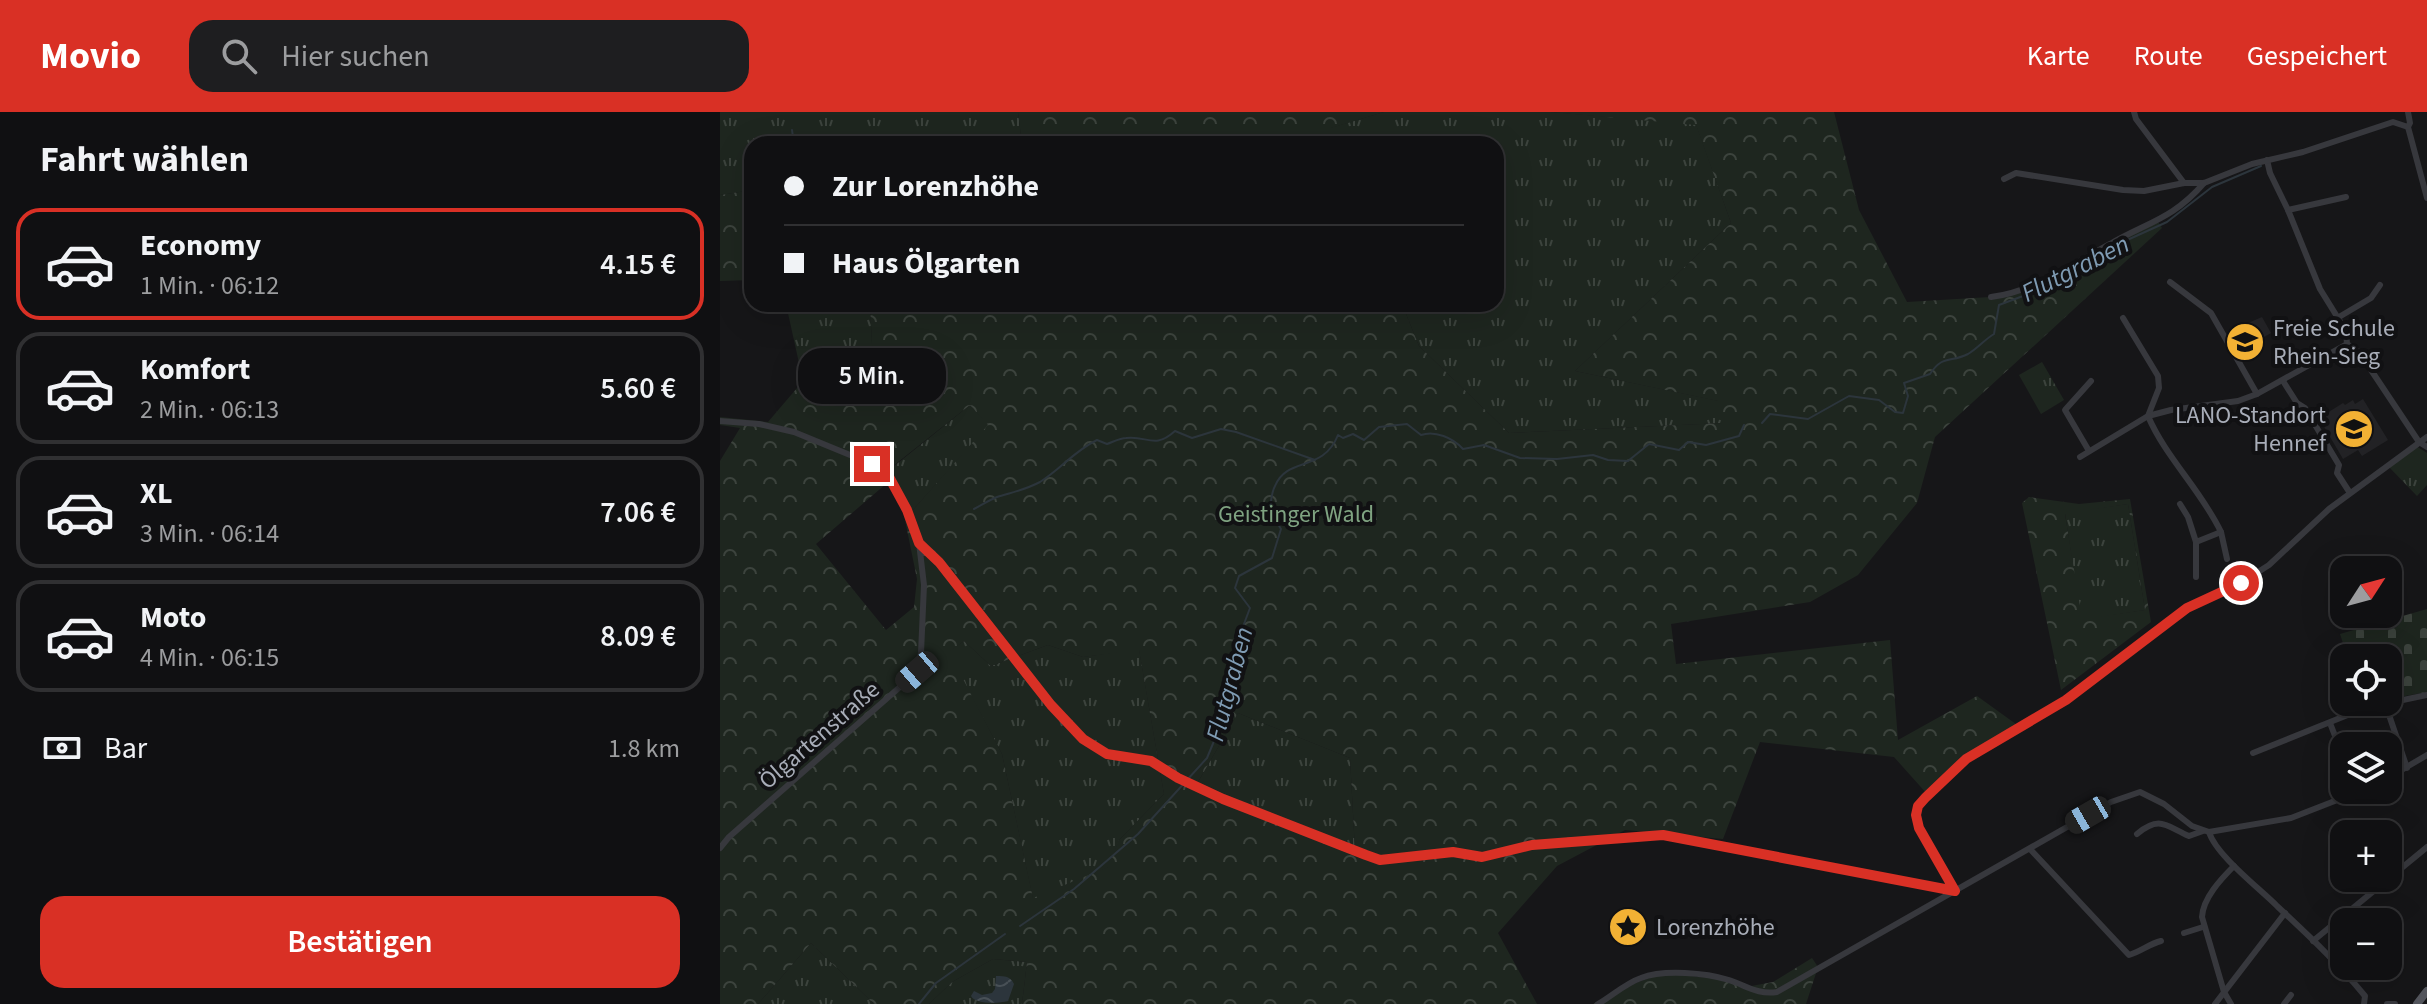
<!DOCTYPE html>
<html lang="de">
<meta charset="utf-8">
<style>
:root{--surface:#101012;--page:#1e1e20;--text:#f1f3f6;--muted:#9c9d9f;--line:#303032;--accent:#d93025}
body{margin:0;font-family:"Source Sans 3",sans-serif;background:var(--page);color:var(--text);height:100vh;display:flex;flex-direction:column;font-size:30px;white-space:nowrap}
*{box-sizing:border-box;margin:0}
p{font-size:26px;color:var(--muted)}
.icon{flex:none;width:44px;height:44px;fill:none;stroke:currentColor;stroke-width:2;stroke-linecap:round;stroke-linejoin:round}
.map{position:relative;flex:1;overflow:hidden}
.side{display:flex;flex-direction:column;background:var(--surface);width:720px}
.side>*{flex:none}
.hud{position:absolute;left:24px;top:24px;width:760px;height:176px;border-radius:24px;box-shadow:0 8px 32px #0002,0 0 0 2px var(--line);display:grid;align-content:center;height:176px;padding:0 40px;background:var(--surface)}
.needle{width:52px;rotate:54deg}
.fabs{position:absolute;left:1610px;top:444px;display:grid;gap:16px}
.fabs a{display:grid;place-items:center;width:72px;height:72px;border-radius:16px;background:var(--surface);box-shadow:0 8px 32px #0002,0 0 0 2px var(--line);font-size:40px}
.end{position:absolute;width:36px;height:36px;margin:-18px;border:10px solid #d93025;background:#fff;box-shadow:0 0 0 4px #fff}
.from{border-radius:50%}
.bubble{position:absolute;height:56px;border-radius:24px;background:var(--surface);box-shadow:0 8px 32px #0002,0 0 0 2px var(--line);font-size:26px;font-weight:600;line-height:56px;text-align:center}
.car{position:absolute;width:24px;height:48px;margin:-24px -12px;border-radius:10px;box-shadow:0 0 6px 2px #0007;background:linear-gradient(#222 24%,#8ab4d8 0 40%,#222 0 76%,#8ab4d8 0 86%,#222 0)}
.hud b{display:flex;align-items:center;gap:28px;height:76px;font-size:30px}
.hud b+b{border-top:2px solid var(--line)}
.hud i{width:20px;height:20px;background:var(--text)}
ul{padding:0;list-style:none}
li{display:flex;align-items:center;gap:24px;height:112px;margin:0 16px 12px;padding:0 24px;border:4px solid var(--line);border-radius:24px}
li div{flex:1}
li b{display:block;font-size:30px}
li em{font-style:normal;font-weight:600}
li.current{border-color:var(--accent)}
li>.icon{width:72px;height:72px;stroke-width:1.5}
h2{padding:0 40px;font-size:36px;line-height:96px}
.pay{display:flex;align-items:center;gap:20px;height:88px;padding:0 40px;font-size:30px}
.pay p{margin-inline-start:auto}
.cta{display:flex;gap:16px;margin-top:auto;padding:16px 40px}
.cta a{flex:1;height:92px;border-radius:24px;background:var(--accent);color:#fff;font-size:32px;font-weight:600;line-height:92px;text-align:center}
header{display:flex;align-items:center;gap:48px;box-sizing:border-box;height:112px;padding:0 40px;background:var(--accent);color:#fff}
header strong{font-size:38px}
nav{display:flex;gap:44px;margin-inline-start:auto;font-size:28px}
.search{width:560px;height:72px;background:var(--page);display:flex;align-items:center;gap:20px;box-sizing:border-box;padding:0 28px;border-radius:24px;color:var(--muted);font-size:30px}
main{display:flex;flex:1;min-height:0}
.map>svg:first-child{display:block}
.built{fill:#222225}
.grass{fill:url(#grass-tufts)}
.forest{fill:url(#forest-crowns);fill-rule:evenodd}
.cemetery{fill:url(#cemetery-stones)}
.water{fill:url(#water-waves)}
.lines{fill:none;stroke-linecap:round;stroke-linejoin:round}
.stream{stroke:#2c353c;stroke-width:2}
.minor{stroke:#37383d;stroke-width:6}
.major{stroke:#53555c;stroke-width:8}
.route{stroke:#d93025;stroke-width:10}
.labels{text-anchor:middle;stroke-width:8;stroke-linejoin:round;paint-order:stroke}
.poi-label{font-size:24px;fill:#a8adb8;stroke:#111113;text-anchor:start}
.park-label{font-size:24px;fill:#7fa381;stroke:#111113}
.street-label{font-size:24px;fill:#a8adb8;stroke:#111113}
.water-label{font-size:26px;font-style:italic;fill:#7f9bb3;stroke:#111113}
</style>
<header>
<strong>Movio</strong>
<div class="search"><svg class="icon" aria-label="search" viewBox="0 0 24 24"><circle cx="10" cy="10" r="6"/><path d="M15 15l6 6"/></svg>Hier suchen</div>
<nav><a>Karte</a><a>Route</a><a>Gespeichert</a></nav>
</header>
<main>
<section class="side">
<h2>Fahrt wählen</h2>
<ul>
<li class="current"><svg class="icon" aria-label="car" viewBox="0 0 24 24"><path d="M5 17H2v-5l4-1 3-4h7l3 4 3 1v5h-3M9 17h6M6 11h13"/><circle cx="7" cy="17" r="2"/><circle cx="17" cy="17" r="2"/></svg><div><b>Economy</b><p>1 Min. · 06:12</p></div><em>4.15 €</em></li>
<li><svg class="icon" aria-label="car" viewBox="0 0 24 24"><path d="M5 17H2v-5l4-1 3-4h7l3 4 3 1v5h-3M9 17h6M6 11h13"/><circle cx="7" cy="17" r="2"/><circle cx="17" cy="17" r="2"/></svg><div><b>Komfort</b><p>2 Min. · 06:13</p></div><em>5.60 €</em></li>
<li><svg class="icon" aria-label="car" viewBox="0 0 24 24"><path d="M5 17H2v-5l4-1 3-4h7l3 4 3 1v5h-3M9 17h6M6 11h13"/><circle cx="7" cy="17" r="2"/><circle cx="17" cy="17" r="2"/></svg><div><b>XL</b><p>3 Min. · 06:14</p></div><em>7.06 €</em></li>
<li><svg class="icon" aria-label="car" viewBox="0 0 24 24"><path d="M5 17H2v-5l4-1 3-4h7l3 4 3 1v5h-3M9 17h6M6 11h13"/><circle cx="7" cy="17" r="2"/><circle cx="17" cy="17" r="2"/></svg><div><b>Moto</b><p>4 Min. · 06:15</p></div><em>8.09 €</em></li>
</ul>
<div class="pay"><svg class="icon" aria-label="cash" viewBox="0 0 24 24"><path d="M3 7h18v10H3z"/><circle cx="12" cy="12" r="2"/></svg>Bar<p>1.8 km</p></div>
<div class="cta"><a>Bestätigen</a></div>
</section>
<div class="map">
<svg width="1707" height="892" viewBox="0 0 1707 892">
<defs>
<pattern id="grass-tufts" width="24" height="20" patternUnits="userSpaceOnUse" patternTransform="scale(2)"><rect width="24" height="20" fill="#1e261f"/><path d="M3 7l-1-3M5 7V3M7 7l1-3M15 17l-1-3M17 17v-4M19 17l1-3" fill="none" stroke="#3c433d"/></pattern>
<pattern id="forest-crowns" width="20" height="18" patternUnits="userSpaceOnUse" patternTransform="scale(2)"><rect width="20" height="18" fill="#1e261f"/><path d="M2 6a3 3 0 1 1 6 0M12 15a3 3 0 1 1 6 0" fill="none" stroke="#3c433d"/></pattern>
<pattern id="cemetery-stones" width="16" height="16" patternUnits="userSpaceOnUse" patternTransform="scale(2)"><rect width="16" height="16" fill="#1e261f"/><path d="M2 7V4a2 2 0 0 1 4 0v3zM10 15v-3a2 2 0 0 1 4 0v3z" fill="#3c433d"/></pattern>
<pattern id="water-waves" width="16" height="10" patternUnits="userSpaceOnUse" patternTransform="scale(2)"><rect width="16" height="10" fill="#2c353c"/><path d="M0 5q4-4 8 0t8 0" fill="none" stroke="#485056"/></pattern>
</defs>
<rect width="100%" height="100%" fill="#161618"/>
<g class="built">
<polygon points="1542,205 1551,221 1520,239 1509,219"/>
<polygon points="1643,287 1668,328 1642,344 1638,338 1623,347 1599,306 1623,291 1625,293 1633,288 1635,292"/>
</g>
<g class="grass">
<polygon points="0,0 298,0 302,32 32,32 32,78 0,83"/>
<polygon points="664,0 830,0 976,12 1011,111 855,259 999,289 1004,311 789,321 699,234 682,192 776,192 776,32 617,32 610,16"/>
<polygon points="66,192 150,192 153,253 83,269"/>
<polygon points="1322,250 1344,288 1321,302 1299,263"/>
<polygon points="250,293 269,313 192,399 168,359"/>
<polygon points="1696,334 1707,341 1707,373 1697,384 1669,355"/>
<polygon points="1408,392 1425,498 1361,508 1345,401"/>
<polygon points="244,529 271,554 328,533 363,545 419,537 444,682 399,728 389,755 313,787 282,642 228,540"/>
<polygon points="518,601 630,646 635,739 478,670"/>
<polygon points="91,831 154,892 38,892"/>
<polygon points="273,847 307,850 302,892 209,892 232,870"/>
</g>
<g class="forest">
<polygon points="298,0 664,0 611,16 617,32 302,32"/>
<path d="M830,0H1114L1139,98L1187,190L1287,184L1325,170L1391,131L1438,110L1442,116L1215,325L1197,391L1138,463L1090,490L951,512L956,552L1170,528L1178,628L1257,584L1300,615L1246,647L1208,683L1174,645L1040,630L1003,727L905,718L837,754L778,821L817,892H302L307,850L273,847L232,870L209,892H154L91,831L38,892H0V349L20,316L0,313V305L48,310L83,269L153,253L150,192H682L699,234L789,321L1003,311L998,289L855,259L1011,111L976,13ZM250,293L268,313L192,399L168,358ZM167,371L183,398L197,467L194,495L166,518L96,432ZM244,529L271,554L328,533L363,545L419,538L444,682L399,728L388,755L313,786L282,642L229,540ZM518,601L630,646L635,738L478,670Z"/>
<polygon points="32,78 32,168 0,169 0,83"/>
<path d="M1309,385L1359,392L1410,387L1431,510L1341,578L1302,391ZM1408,392L1425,498L1362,507L1345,402Z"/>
<polygon points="1092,846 1098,855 1086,892 873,892 900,877 943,861 1008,868 1026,875 1053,870"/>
</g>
<polygon class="cemetery" points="1707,497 1707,580 1668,587 1668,546 1628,546 1620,522"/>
<path class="water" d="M276,864C285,864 290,864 294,872L288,889C277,892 255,892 251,884L254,879L262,883L272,881L275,877Z"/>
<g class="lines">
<g class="stream">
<polyline points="72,18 74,32"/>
<path d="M1042,311L1050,302L1088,307L1129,284L1159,288L1175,300L1183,301L1188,284L1184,271L1210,262C1223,242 1231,251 1248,242C1258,236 1264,228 1274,222L1279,193L1335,172L1394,134L1447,110L1492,75L1541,54"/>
<path d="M254,397C262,393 269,388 277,385C293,380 305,378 320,370C341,357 354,339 377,328L387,332C393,330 400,326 406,326C427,323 434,338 455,319L472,326L501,317L516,320L595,348"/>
<path d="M300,814L354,777L418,722L487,646L504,605L507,557L530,496L515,476L519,464L552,446L561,417L550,399C551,391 551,381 555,374C567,344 603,361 618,323L623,326L633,322L644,328L659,315L687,312L701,323C715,318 733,326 743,337L764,333L800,346L837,347L873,343L888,348L908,349L929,332L959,338L968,330L986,333L1019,324L1024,313"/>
<polyline points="199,892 216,871 285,822"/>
</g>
<g class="minor">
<polyline points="1414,0 1416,7 1464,71"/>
<polyline points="1688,0 1690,11 1688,15 1707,86"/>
<polyline points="1547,48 1550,61 1568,98 1600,177 1626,219 1627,232 1639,240 1699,330 1707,335"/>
<polyline points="1284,67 1296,61 1403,78 1424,79 1464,71 1484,71 1532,52 1583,40 1673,10 1688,15"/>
<polyline points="1568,98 1626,85"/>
<polyline points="1450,170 1491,201 1537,282"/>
<path d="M1271,185C1316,179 1351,153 1390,132C1428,110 1453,107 1484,71"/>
<polyline points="1619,205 1651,186 1660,173"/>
<path d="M1403,206L1438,264L1439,276L1428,304C1446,346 1481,378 1501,420L1476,430L1468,405L1460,392"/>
<polyline points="1563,269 1577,291 1585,296 1619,353 1617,361 1630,381"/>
<polyline points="0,309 39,312 74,320 152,352 168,363 187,398 199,431 204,473 201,541 197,560 9,725 0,736"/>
<polyline points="1369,339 1345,298 1371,269"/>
<polyline points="1360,345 1428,304 1451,298 1518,289 1537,282 1627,232"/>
<polyline points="1501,420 1507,447"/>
<polyline points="199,431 219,450 331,593 363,627 387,642 431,649 458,666 503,687 646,743 660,748 733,740 762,745 812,733 943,723 1235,779"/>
<polyline points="1476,465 1476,430"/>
<polyline points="1665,591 1687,656"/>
<polyline points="1610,611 1624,647"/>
<polyline points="1533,641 1645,596 1707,583"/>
<polyline points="1668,666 1707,643"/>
<path d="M1489,720C1496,743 1539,776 1557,794C1588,823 1618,851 1645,884L1644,892"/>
<path d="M1417,722C1440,703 1446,714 1469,724L1483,719"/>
<path d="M1310,737L1409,843C1422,839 1429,832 1441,829"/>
<polyline points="1235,779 1199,716 1196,703 1198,694 1206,685 1246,647 1346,588 1467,496 1521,471 1549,453 1609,397 1707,325"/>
<polyline points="1464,821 1483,815"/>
<polyline points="1668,823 1672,818"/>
<polyline points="1593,829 1707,735"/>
<polyline points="1632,868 1643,854"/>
<path d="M878,892C892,884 906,871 921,866C944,857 986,861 1009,868C1027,874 1038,883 1057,880L1391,690L1420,680L1444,692L1472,714L1489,720L1571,706L1643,678"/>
<polyline points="1495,892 1565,801"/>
<path d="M1511,892L1504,880L1482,805C1483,786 1501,767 1514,754"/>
<polyline points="1564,892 1571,883"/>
<polyline points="1667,892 1675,892"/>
</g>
<polyline class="major" points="1697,892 1707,879"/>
</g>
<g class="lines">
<polyline class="route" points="152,352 168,363 187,398 199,431 219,450 331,593 363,627 387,642 431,649 458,666 503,687 646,743 660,748 733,740 762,745 812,733 943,723 1235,779 1199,716 1196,703 1198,694 1206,685 1246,647 1346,588 1467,496 1521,471"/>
</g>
<defs>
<symbol id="school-disc" viewBox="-11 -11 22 22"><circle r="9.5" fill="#f2b134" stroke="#111113"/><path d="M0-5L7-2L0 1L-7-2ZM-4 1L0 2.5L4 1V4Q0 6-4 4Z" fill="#111"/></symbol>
<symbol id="sight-disc" viewBox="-11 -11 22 22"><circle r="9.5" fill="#f2b134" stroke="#111113"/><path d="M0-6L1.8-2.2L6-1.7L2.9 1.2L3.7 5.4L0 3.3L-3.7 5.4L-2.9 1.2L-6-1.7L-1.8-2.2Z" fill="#111"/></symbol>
</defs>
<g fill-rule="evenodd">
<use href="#school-disc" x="1503" y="208" width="44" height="44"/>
<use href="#school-disc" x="1612" y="295" width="44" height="44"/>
<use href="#sight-disc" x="886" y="793" width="44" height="44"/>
</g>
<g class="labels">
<g class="poi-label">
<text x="1553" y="224">Freie Schule<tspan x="1553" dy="28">Rhein-Sieg</tspan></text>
<text x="1606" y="311" text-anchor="end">LANO-Standort<tspan x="1606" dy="28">Hennef</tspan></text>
<text x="936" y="823">Lorenzhöhe</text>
</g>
<g class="park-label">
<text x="576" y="410">Geistinger Wald</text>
</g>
<g class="street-label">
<text transform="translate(99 623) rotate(-41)" y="8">Ölgartenstraße</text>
</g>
<g class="water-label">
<text transform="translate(1355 156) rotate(-27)" y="9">Flutgraben</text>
<text transform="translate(509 572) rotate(-75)" y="9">Flutgraben</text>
</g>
</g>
</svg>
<div class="fabs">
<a><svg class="needle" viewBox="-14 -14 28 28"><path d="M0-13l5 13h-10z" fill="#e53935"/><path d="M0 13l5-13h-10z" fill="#9c9d9f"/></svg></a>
<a><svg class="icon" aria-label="locate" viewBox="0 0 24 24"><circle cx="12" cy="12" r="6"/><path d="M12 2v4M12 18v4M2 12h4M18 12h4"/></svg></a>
<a><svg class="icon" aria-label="layers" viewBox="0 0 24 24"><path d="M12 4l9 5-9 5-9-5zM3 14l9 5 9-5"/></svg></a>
<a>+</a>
<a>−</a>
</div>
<i class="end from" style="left:1521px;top:471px"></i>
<i class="end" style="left:152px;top:352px"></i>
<div class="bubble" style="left:78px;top:236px;width:148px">5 Min.</div>
<i class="car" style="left:197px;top:560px;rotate:229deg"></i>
<i class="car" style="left:1368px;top:703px;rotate:240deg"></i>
<div class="hud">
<b><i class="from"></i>Zur Lorenzhöhe</b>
<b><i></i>Haus Ölgarten</b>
</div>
</div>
</main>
